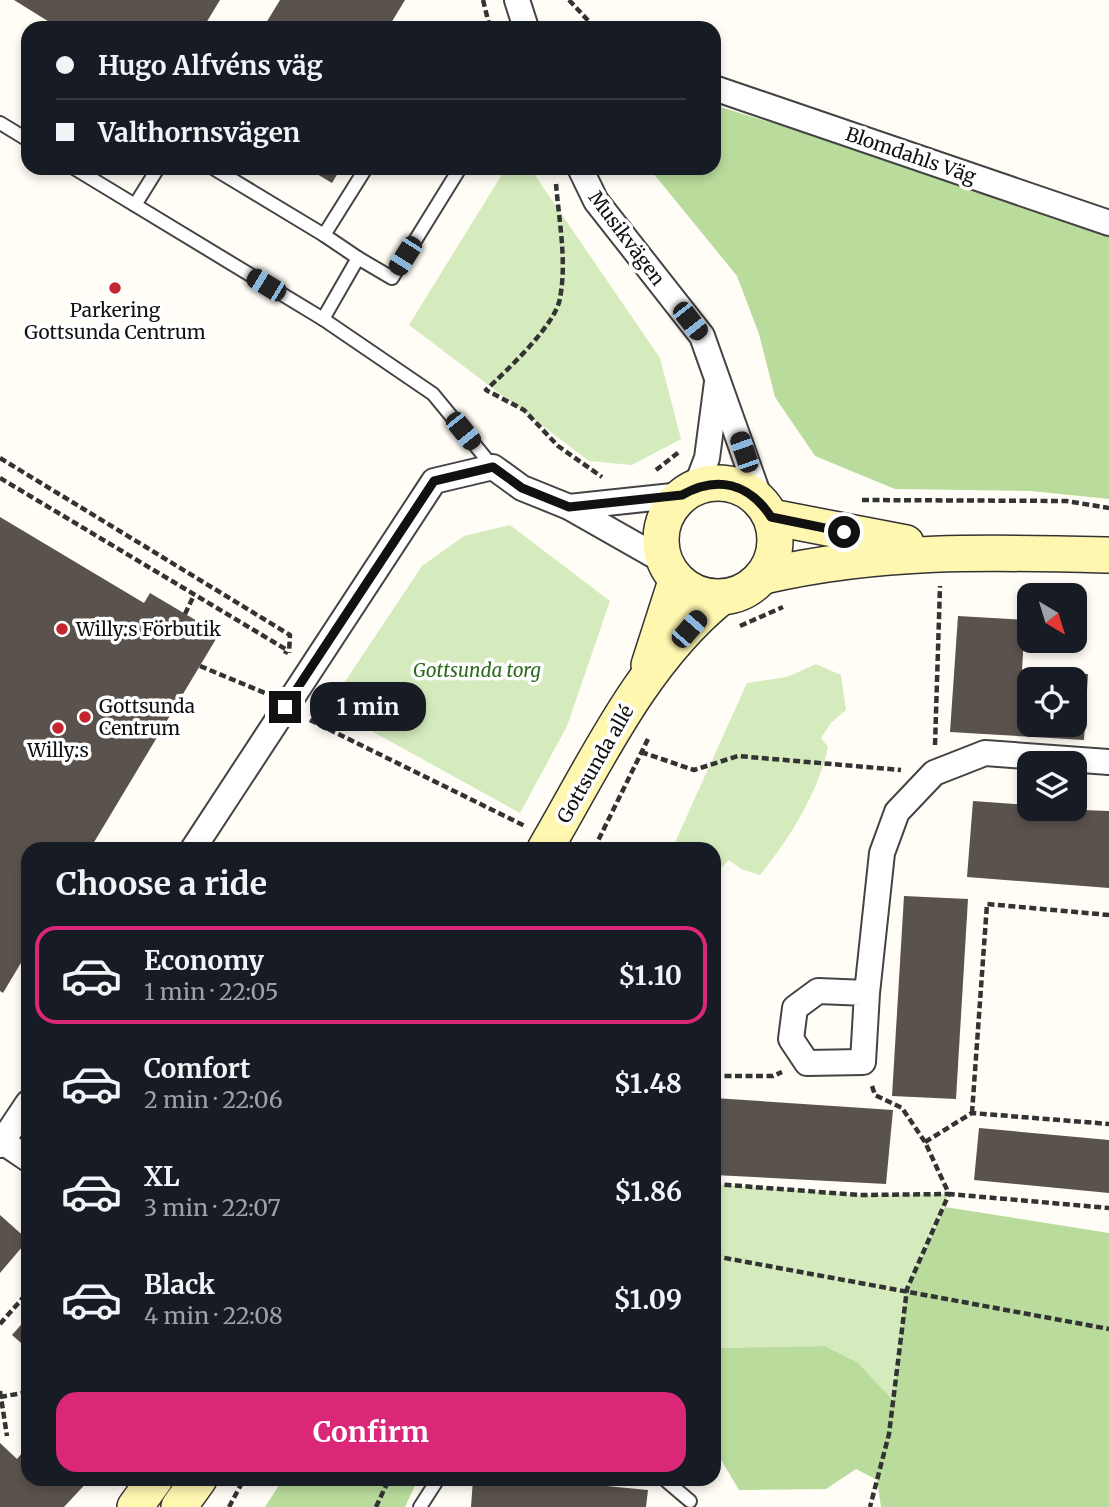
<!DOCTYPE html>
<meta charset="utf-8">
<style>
:root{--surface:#171b24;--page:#242831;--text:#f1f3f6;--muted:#9ea1a6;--line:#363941;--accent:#db2777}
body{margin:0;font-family:Merriweather,serif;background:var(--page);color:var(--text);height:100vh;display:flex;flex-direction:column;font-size:26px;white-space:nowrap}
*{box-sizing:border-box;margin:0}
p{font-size:23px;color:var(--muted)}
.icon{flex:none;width:38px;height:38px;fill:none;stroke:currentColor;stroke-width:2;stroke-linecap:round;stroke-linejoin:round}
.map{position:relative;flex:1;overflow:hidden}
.panel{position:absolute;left:21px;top:842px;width:700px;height:644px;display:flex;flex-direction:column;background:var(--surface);border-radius:21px;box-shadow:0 4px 10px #0003}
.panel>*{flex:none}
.hud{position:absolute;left:21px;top:21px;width:700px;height:154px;border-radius:21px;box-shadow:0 4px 10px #0003;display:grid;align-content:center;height:154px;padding:0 35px;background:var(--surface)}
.needle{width:46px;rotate:142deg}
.controls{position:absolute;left:1017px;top:583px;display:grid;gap:14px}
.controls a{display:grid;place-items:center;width:70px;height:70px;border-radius:14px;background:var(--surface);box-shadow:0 4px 10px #0003;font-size:35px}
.end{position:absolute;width:32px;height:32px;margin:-16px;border:9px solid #111;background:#fff;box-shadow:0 0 0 4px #fff}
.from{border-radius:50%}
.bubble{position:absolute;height:49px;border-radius:21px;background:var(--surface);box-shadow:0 4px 10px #0003;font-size:23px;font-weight:700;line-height:49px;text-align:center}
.car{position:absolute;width:21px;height:42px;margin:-21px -10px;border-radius:9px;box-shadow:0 0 5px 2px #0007;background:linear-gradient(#222 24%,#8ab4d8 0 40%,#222 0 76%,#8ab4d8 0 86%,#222 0)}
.hud b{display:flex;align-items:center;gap:24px;height:66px;font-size:26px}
.hud b+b{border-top:2px solid var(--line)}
.hud i{width:18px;height:18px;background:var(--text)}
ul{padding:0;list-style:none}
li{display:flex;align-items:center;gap:21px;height:98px;margin:0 14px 10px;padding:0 21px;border:4px solid transparent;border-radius:21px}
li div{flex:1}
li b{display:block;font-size:26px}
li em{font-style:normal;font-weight:700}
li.active{border-color:var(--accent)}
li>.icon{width:63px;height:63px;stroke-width:1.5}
h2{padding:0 35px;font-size:32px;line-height:84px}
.cta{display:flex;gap:14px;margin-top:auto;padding:14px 35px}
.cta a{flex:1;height:80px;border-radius:21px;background:var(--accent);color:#fff;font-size:28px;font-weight:700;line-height:80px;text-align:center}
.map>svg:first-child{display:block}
.green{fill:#d5ebbd}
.forest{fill:#b9dc9c}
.building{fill:#5a524d;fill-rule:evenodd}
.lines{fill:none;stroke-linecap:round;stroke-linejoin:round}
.lane-casing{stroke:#444;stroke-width:16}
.street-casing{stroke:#444;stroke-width:28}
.secondary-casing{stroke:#333;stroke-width:38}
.path{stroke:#333;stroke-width:4.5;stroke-dasharray:7 3.5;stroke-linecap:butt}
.lane{stroke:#fff;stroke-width:12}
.street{stroke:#fff;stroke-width:24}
.secondary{stroke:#fff6b0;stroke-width:35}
.route{stroke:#111;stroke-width:9}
.poi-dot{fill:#c4262e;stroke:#fff;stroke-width:2.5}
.labels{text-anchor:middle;stroke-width:7;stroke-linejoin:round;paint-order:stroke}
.street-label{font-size:19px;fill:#111;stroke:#fff}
.poi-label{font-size:19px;fill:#111;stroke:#fff}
.park-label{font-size:19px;font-style:italic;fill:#2f6b1f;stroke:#fff}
</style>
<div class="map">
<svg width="1109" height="1507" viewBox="0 0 1109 1507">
<rect width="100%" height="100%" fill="#fffdf5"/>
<g class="green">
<polygon points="506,168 530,168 660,358 681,439 632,465 589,461 409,325"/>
<polygon points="510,525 610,601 567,726 520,813 328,707 422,566 464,536"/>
<path d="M816,664L841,675L846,710L831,723L821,738L828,747C818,793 790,838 760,875L741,869L729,860L721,868L714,886V849H672L747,683L787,677Z"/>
<polygon points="714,1184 860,1195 949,1194 907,1289 893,1400 857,1362 825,1346 714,1348"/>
</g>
<g class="forest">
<polygon points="714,105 1109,227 1109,499 1031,491 895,489 815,456 775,397 759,334 737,276 649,168 714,168"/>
<polygon points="945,1207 1109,1233 1109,1507 881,1507 877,1480 856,1469 826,1489 739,1490 714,1448 714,1348 825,1346 857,1362 893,1400 907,1289"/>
<polygon points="283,1479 418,1479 405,1507 265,1507"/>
</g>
<g class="building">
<polygon points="14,0 220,0 203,28 59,28"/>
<polygon points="280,0 405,0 388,28 263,28"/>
<polygon points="307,168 341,168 332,183"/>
<polygon points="0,517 144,603 150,593 219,634 90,849 28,849 28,951 3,993 0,991"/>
<path d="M958,616L1025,620L1022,670L1088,674L1084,740L950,732ZM1029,679H1074V724H1029Z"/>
<polygon points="973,801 1029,805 1029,808 1109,811 1109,888 967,877"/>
<polygon points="904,896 968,899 956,1099 892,1096"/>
<polygon points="714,1098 893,1110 886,1184 714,1175"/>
<polygon points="979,1128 1109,1140 1109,1193 974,1180"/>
<polygon points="0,1215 28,1240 0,1273"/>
<polygon points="28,1317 28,1349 12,1335"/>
<polygon points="0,1443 17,1459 28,1446 28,1479 90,1479 64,1507 0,1507"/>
<polygon points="473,1479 533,1479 648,1490 646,1507 471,1507"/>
</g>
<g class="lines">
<defs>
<g id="lane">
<polyline points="0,123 28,140"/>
<polyline points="74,168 323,319 433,394 493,467"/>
<polyline points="213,168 324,235 366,168"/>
<polyline points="135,205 158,168"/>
<polyline points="324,235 358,258"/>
<polyline points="323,319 358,258 392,278 460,168"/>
<polyline points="664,1479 690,1501"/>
<polyline points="420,1507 438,1479"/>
</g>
<g id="street">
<polyline points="517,0 526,28"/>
<polyline points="714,88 1109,223"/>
<polyline points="580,168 596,201 702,336 761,502"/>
<polyline points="696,487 707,458 717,382"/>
<polyline points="569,507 682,495"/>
<polyline points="193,849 434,481 493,467 522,488 569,507 664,561"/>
<polyline points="867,993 818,991 795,1008 791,1039 807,1063 863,1062 867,993 882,853 897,812 934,773 985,753 1109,762"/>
<polyline points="3,1142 28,1159"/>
<polyline points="0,1145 28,1103"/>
</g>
<g id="secondary">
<circle cx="718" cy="540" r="57"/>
<polyline points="771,517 906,543"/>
<path d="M764,576C882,549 989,552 1109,555"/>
<polyline points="649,665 676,581"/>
<path d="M545,849C596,762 641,663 720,598"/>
<polyline points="135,1507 155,1479"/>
<polyline points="179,1507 199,1479"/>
</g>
</defs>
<use href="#lane" class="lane-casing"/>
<use href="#street" class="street-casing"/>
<use href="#secondary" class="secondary-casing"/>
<g class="path">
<polyline points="483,0 490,28"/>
<polyline points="569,0 595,28"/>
<path d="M556,184C559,221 567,261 560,298C556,325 506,371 486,390L524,410L558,446L602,477"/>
<polyline points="0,458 290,635 289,653"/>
<polyline points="656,470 679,452"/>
<polyline points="0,478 287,650 285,654"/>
<polyline points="862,500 1066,501 1109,508"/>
<polyline points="185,614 194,595"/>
<polyline points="740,626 783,607"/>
<polyline points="200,666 265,693"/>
<polyline points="310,720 525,826"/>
<polyline points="935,745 940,586"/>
<polyline points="641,752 694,770 738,756 901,770"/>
<polyline points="594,849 648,739"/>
<polyline points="714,1076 773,1076 782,1072"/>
<polyline points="872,1086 875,1095 902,1108 925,1142 949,1194 1109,1208"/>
<polyline points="972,1113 987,904 1109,915"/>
<polyline points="925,1142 972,1113 1109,1124"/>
<polyline points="714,1184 860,1195 949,1194 907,1289 889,1434 870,1507"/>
<polyline points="714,1256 1109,1329"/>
<polyline points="0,1324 28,1292"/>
<polyline points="0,1391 7,1436"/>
<polyline points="0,1397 28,1392"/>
<polyline points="229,1507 244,1479"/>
<polyline points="376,1507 389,1479"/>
</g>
<use href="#lane" class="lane"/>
<use href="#street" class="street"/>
<use href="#secondary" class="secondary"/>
</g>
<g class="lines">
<path class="route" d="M285,707L434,481L493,467L522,488L569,507L682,495C717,475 749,483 771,517L844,532"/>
</g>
<g class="poi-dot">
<circle cx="115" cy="288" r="7"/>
<circle cx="62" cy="629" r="7"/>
<circle cx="85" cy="717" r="7"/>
<circle cx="58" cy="728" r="7"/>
</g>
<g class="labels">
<g class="street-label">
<text transform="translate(911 155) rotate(19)" y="7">Blomdahls Väg</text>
<text transform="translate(627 238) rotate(53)" y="7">Musikvägen</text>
<text transform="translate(595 764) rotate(-60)" y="7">Gottsunda allé</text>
</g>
<g class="poi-label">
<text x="115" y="317">Parkering<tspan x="115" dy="22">Gottsunda Centrum</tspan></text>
<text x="76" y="636" text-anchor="start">Willy:s Förbutik</text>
<text x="99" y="713" text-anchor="start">Gottsunda<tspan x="99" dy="22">Centrum</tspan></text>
<text x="58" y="757">Willy:s</text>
</g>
<g class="park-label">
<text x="477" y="677">Gottsunda torg</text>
</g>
</g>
</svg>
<div class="controls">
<a><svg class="needle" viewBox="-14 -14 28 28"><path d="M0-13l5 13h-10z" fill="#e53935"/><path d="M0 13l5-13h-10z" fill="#9ea1a6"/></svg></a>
<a><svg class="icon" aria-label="locate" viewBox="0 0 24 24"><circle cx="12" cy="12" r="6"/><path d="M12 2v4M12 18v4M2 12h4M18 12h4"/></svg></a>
<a><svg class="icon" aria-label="layers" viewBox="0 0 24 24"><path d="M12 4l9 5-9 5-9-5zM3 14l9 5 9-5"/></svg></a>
</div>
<i class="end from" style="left:844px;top:532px"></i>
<i class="end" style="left:285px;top:707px"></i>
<div class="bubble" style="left:310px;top:682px;width:116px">1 min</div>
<i class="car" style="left:405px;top:256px;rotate:212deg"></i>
<i class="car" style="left:266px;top:285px;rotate:301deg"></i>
<i class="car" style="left:690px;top:321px;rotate:142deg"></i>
<i class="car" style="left:463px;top:431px;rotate:141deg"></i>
<i class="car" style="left:744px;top:452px;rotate:341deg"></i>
<i class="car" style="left:689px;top:629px;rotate:41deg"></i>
<div class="hud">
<b><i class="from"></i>Hugo Alfvéns väg</b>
<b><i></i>Valthornsvägen</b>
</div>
<section class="panel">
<h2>Choose a ride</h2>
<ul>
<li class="active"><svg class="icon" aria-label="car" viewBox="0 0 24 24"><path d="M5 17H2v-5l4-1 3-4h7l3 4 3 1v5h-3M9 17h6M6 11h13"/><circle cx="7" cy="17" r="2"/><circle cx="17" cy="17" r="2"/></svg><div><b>Economy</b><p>1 min · 22:05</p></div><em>$1.10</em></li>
<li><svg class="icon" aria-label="car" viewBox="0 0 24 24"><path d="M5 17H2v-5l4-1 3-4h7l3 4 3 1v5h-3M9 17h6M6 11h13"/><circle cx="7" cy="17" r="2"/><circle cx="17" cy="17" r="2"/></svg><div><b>Comfort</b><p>2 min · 22:06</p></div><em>$1.48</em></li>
<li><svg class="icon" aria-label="car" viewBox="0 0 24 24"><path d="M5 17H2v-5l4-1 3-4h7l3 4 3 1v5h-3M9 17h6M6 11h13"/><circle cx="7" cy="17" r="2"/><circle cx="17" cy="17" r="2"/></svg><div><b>XL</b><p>3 min · 22:07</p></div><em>$1.86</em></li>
<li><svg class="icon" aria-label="car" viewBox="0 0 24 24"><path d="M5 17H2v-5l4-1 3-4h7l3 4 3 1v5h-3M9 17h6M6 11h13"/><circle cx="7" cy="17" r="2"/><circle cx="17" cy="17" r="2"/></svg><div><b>Black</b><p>4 min · 22:08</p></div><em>$1.09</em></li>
</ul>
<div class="cta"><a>Confirm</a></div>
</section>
</div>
